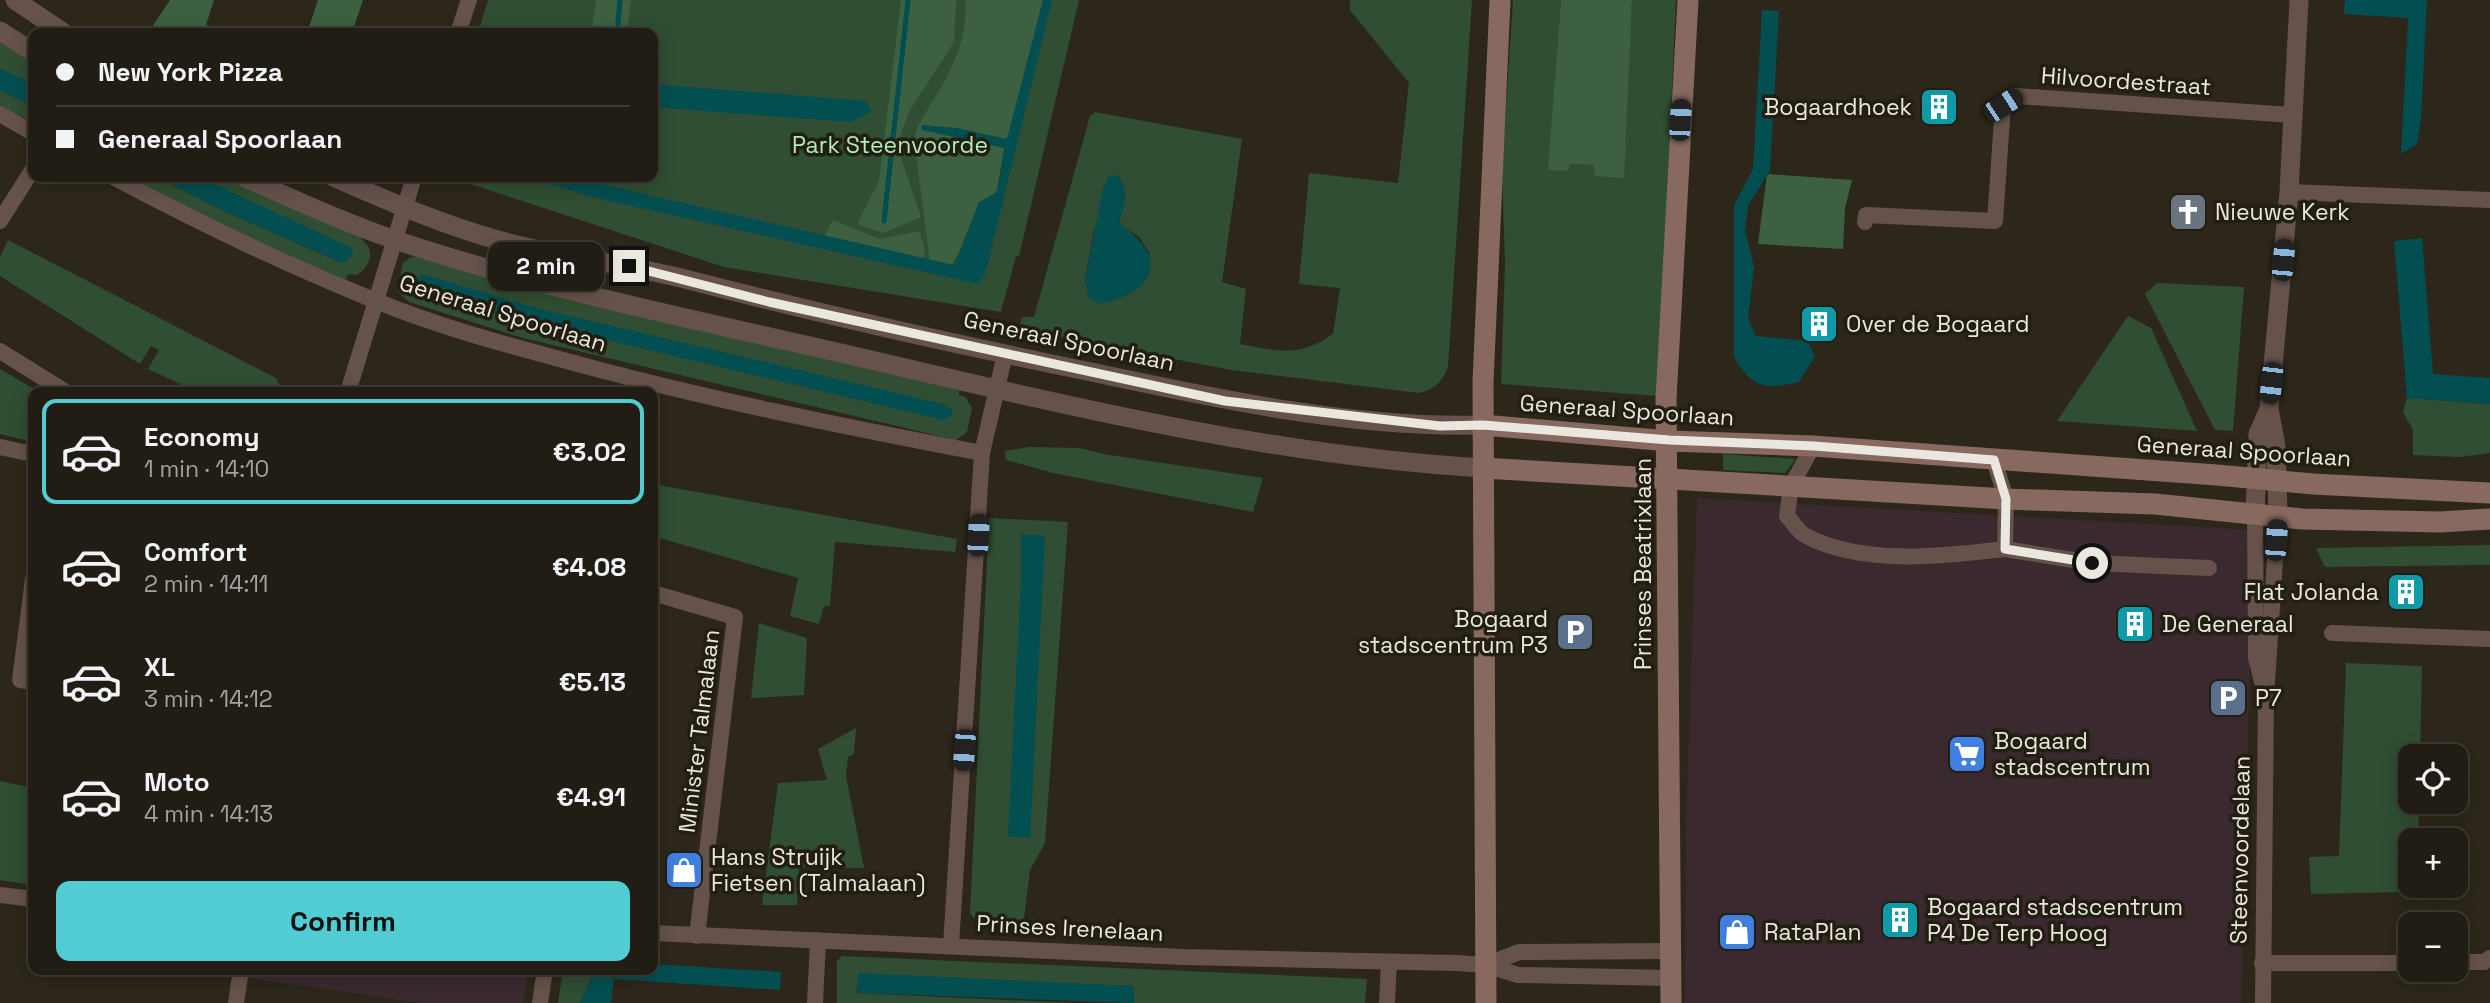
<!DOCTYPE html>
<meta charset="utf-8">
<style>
:root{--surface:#211d14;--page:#2d2a22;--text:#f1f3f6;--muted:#a2a2a0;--line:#3e3b34;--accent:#51ccd3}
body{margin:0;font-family:"Space Grotesk",sans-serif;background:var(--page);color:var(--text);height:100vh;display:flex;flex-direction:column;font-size:26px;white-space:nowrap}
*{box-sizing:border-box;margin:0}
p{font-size:23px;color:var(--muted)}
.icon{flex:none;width:38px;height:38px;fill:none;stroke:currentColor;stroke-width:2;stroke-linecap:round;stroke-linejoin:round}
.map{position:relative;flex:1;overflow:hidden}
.drawer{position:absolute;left:28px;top:387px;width:630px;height:588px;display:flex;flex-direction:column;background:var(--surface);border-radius:14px;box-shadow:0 4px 18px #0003,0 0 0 2px var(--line)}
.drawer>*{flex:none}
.banner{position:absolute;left:28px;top:28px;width:630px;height:154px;border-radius:14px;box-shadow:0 4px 18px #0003,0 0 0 2px var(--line);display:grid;align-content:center;height:154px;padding:0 28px;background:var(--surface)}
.tools{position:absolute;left:2398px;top:744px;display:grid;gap:14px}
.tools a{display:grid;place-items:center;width:70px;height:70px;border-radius:14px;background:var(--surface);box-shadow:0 4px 18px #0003,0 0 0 2px var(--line);font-size:35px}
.end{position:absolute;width:32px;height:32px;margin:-16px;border:9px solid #eae7df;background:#111;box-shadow:0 0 0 4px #111}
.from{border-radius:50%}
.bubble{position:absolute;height:49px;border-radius:14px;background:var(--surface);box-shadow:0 4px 18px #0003,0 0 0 2px var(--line);font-size:23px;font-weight:600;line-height:49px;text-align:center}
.car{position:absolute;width:21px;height:42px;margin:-21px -10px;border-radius:9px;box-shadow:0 0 5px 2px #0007;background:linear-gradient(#222 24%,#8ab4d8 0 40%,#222 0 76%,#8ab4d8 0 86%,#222 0)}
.banner b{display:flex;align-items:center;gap:24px;height:66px;font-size:26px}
.banner b+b{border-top:2px solid var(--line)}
.banner i{width:18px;height:18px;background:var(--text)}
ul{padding:12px 0 0;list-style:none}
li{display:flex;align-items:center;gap:21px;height:105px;margin:0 14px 10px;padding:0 14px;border:4px solid transparent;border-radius:14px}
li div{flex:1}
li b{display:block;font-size:26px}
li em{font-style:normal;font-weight:600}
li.on{border-color:var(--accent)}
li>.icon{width:63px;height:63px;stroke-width:1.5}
.button{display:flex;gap:14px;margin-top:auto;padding:14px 28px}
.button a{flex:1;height:80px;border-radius:14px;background:var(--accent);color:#111;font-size:28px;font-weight:600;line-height:80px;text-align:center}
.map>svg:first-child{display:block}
.commercial{fill:#3b2930}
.green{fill:#2f4e33;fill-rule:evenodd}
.forest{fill:#3d6041}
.water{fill:#034e50}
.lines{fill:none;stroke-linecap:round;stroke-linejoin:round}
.stream{stroke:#034e50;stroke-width:5}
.minor{stroke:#66524b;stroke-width:16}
.tertiary{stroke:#66524b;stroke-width:19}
.secondary{stroke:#88695f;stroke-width:21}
.route{stroke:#eae7df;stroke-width:9}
.labels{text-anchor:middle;stroke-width:7;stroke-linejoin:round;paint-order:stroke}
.street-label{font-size:23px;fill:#eae7df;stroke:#221e11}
.poi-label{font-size:23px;fill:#eae7df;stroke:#221e11;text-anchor:start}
.park-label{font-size:23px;fill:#b0ecb7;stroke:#221e11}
</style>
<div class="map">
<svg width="2490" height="1003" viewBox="0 0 2490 1003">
<rect width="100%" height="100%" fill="#2c271a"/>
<g class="commercial">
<polygon points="1697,498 2253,530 2241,1003 1685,1003 1686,822"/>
<polygon points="250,970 528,970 523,1003 422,1003 249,978"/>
</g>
<g class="green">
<polygon points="488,0 1079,0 1019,256 1016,256 1001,312 724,267 449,177 653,177 653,33 478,33"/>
<path d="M1350,0H1472L1448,367C1443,381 1434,390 1419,393L1231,370L1019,329L1022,317H1034L1090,116L1095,112L1242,139L1222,282L1246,289L1240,344C1279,351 1298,358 1333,334L1340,288L1299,284L1309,173L1398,183L1409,83L1350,10ZM1126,193L1119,224L1139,237L1150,254L1089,298L1085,280L1094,230Z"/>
<polygon points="1513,0 1561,0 1557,54 1569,164 1593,165 1628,64 1632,0 1676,0 1658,396 1501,384 1505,263 1502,168"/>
<polygon points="0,42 33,62 33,84 0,69"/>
<polygon points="0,90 33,106 33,122 0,106"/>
<path d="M128,177H157L226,212L340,262L347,261L242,199L199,177H235L363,232L361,239C376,250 371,266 357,275L348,274L346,280L217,224Z"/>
<polygon points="8,240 276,378 281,388 280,392 179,392 180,384 148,369 159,350 151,346 140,364 0,276 0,257"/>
<polygon points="428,256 959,390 959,395 965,397 972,408 967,432 956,440 523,338 409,302 397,291 403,263 411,257"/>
<polygon points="2157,283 2244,287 2233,431 2215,430 2145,294"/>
<polygon points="2128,316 2151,328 2197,431 2057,421"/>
<polygon points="0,369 39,392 33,392 33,442 0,434"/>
<polygon points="2407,398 2490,404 2490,453 2460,457 2413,455 2413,430 2403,412"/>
<polygon points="1029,447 1080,448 1103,454 1263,478 1253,512 1053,473 1006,460 1005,451"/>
<polygon points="1723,454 1795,459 1795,460 1785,473 1723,470"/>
<polygon points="653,484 957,539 955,552 835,542 830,606 824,606 819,624 790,616 798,578 653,536"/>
<polygon points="989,518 1068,522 1045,843 1030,870 1023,927 979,923 970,913"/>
<polygon points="2490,545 2490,565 2482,565 2325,567 2316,548"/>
<polygon points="759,623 807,638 804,695 751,698"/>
<polygon points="2346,663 2422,666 2420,756 2410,756 2410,802 2419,802 2418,840 2410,840 2410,886 2454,886 2455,891 2311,894 2309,857 2339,856"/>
<polygon points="856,728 854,754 848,757 846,776 864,868 799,867 797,905 762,905 778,783 827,780 818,749"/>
<polygon points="0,781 33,788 31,885 0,880"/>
<polygon points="842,956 1367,979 1365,1003 1134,1003 1133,987 859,974 856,993 1074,1003 837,1003 837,961"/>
<polygon points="563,970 595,970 580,1003 558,1003"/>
</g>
<g class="forest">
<polygon points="170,0 214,0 206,25 229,33 148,33"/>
<polygon points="318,0 363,0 352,33 307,33"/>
<polygon points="596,0 631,0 627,33 591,33"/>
<polygon points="901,0 956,0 954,42 909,112 899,140 900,155 921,217 883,233 857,224 879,181"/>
<path d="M965,0H1043L1009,135L1003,141L1005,150L996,192L951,266L930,262L914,139C917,124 926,112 934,99C953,68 968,38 965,0Z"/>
<polygon points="1561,0 1632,0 1624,178 1595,176 1593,165 1570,164 1568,171 1548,170"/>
<polygon points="1767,174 1852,180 1845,208 1843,249 1758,244"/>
<polygon points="833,220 880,239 919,231 925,250 924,261 824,237"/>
</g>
<g class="water">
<polygon points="1043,0 1052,0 985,275 978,284 596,198 526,177 570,177 954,265 979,202 997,192 1004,148 922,130 921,125 957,128 1007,139"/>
<polygon points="2345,0 2427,0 2421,119 2417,144 2401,154 2408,18 2344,14"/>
<path d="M1762,10L1779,11L1770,170L1748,206L1745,230L1754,267L1748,319L1756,336L1808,341L1815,357L1799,382C1765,390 1752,388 1734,357V205L1753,169Z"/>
<polygon points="0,69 33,84 33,106 0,90"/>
<polygon points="653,84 865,101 872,111 851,122 653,107"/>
<path d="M1117,175C1131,191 1123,205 1119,223C1169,258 1157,291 1101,304L1089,298L1085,281L1103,187L1109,176Z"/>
<polygon points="157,177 199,177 350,247 353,254 347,261 340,262 226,212"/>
<polygon points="2422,238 2433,374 2490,378 2490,404 2407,398 2394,241"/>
<polygon points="421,274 536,308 943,404 952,410 952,415 943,420 502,315 416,288 414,282"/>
<polygon points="1021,534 1045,536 1030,838 1008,836 1021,581"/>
<polygon points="653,964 781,972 780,990 614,979 611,1003 580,1003 595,970 653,970"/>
<polygon points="859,973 1133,986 1134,1003 856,993"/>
</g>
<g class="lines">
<g class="stream">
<polyline points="617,33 620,0"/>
<polyline points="884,221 908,0"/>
</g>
<g class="minor">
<polyline points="458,33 469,0"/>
<polyline points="0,114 33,133"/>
<path d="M113,177C199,223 287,265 376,301C437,326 500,343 563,360C701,398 841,426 982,453"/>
<polyline points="2289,192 2490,200"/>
<polyline points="0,221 33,169"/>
<polyline points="1865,222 1866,215 1995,221 2003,105 2017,96 2292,115"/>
<polyline points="0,351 66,392"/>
<polyline points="348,392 414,177"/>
<path d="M1813,446L1791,486L1787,516C1793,522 1799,533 1806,536C1864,566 1943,556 2005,549L2006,499L1994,460"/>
<polyline points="0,447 33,454"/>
<polyline points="2255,513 2256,658 2263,685"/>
<polyline points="2005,549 2092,563 2209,568"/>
<polyline points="33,579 20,680 33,682"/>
<polyline points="653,593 735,617 697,936"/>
<polyline points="2332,633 2490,639"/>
<polyline points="0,895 33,899"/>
<polyline points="653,933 1184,957 1456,963 1486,965 1518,975 1670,978"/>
<polyline points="951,945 982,453 1005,354"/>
<polyline points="2455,962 2484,962 2490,958"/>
<polyline points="2262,963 2410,963"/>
<polyline points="1486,965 1519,952 1670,951"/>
<polyline points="236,1003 241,970"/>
<polyline points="540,1003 545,970"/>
<polyline points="815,1003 818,940"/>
<polyline points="1387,1003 1389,962"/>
<polyline points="2263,1003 2266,697 2278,515"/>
</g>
<g class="tertiary">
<polyline points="15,0 64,33"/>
<polyline points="0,31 33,52"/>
<path d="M244,177C294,200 345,223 398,241C552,292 712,323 871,360C1073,407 1275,456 1483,468"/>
<path d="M333,177C386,200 438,223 494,239C556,257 622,263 685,279C821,314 958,345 1096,373C1219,399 1356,429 1483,425"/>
<polyline points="2255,513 2258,434 2269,409"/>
<polyline points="2278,515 2276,446 2269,409 2289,192 2299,0"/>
</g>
<g class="secondary">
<polyline points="1483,425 1669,441 1813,446 2217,475 2313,484 2490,493"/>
<polyline points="1483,468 2006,499 2155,504 2302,519 2440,522 2490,519"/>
<polyline points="1486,1003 1483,382 1500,0"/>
<polyline points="1671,1003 1666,399 1688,0"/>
</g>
</g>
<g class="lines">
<polyline class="route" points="629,266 769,302 1225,401 1440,426 1483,425 1669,440 1814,446 1994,460 2006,499 2005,549 2092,563"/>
</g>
<defs>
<symbol id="building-square" viewBox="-11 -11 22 22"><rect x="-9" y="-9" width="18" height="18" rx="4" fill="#0f9aa8" stroke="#221e11"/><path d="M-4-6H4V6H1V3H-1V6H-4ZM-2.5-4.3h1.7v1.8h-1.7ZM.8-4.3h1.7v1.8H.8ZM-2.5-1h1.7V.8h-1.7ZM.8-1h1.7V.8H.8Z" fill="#fff"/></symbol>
<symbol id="church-square" viewBox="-11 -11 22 22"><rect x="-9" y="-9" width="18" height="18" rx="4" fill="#6b7280" stroke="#221e11"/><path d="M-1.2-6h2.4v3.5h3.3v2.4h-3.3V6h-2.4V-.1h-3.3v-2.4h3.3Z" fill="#fff"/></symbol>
<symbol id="parking-square" viewBox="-11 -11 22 22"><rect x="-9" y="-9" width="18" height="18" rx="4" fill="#5c6f8a" stroke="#221e11"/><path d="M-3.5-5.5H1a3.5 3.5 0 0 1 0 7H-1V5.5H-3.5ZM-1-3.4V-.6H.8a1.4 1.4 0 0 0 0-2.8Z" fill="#fff"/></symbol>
<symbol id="supermarket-square" viewBox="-11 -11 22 22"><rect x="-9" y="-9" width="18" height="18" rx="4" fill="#3f7fe0" stroke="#221e11"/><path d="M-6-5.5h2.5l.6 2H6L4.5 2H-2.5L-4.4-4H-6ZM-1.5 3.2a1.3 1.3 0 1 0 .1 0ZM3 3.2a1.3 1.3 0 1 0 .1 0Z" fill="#fff"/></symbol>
<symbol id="shop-square" viewBox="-11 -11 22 22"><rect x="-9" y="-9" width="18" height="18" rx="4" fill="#3f7fe0" stroke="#221e11"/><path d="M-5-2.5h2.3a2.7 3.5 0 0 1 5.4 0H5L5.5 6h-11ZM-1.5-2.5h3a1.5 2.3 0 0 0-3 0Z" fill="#fff"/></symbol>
</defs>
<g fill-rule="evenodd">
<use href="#building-square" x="1917" y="85" width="44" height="44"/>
<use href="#church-square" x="2166" y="190" width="44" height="44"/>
<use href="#building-square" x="1797" y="302" width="44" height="44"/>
<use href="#building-square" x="2384" y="570" width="44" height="44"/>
<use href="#building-square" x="2113" y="602" width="44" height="44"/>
<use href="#parking-square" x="1553" y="610" width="44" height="44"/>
<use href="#parking-square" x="2206" y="676" width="44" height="44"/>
<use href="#supermarket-square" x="1945" y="732" width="44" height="44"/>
<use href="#shop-square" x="662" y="848" width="44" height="44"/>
<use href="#building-square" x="1878" y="898" width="44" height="44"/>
<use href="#shop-square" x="1715" y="910" width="44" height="44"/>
</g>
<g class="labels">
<g class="street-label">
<text transform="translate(2126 81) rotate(4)" y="8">Hilvoordestraat</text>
<text transform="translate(503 313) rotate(17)" y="8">Generaal Spoorlaan</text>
<text transform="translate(1069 341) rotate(12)" y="8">Generaal Spoorlaan</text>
<text transform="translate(1627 410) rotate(4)" y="8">Generaal Spoorlaan</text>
<text transform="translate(2244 451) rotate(4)" y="8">Generaal Spoorlaan</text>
<text transform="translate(1643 564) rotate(-90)" y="8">Prinses Beatrixlaan</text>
<text transform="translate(699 731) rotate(-83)" y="8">Minister Talmalaan</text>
<text transform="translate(2240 850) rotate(-89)" y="8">Steenvoordelaan</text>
<text transform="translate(1070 928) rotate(3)" y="8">Prinses Irenelaan</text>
</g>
<g class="poi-label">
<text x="1912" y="115" text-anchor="end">Bogaardhoek</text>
<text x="2215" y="220">Nieuwe Kerk</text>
<text x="1846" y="332">Over de Bogaard</text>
<text x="2379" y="600" text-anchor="end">Flat Jolanda</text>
<text x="1548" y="627" text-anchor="end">Bogaard<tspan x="1548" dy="26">stadscentrum P3</tspan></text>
<text x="2162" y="632">De Generaal</text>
<text x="2255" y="706">P7</text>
<text x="1994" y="749">Bogaard<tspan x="1994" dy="26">stadscentrum</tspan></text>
<text x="711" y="865">Hans Struijk<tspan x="711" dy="26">Fietsen (Talmalaan)</tspan></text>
<text x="1927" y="915">Bogaard stadscentrum<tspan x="1927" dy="26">P4 De Terp Hoog</tspan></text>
<text x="1764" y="940">RataPlan</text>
</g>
<g class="park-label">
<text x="890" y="153">Park Steenvoorde</text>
</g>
</g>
</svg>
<div class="tools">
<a><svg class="icon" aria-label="locate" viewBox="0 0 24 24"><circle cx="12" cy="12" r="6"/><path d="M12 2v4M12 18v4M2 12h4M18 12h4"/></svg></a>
<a>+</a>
<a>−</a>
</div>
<i class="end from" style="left:2092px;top:563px"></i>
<i class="end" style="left:629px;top:266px"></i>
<div class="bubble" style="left:488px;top:242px;width:116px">2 min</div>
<i class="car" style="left:2003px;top:105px;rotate:57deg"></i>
<i class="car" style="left:1680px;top:120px;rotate:3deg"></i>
<i class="car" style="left:2283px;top:260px;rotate:5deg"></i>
<i class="car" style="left:2271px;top:383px;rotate:186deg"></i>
<i class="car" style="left:978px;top:535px;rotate:3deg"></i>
<i class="car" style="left:2276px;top:540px;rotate:4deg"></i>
<i class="car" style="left:964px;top:750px;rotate:184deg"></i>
<div class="banner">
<b><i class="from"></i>New York Pizza</b>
<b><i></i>Generaal Spoorlaan</b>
</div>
<section class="drawer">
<ul>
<li class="on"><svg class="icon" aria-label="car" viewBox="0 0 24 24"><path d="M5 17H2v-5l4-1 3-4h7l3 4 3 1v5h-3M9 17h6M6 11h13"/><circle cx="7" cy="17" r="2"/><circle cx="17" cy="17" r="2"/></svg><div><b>Economy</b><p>1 min · 14:10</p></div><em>€3.02</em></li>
<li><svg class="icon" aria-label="car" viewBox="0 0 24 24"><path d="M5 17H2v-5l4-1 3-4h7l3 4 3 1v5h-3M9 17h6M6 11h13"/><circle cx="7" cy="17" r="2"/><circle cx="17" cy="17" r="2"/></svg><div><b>Comfort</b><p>2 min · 14:11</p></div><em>€4.08</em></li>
<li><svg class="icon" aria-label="car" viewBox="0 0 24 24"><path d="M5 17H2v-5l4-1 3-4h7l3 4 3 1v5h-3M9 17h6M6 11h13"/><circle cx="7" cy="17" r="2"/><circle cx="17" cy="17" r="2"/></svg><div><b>XL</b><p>3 min · 14:12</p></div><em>€5.13</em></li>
<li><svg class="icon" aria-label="car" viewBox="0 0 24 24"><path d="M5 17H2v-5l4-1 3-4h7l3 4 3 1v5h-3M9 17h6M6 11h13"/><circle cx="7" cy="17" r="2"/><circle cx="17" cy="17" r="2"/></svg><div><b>Moto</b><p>4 min · 14:13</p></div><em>€4.91</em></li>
</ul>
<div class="button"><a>Confirm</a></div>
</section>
</div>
